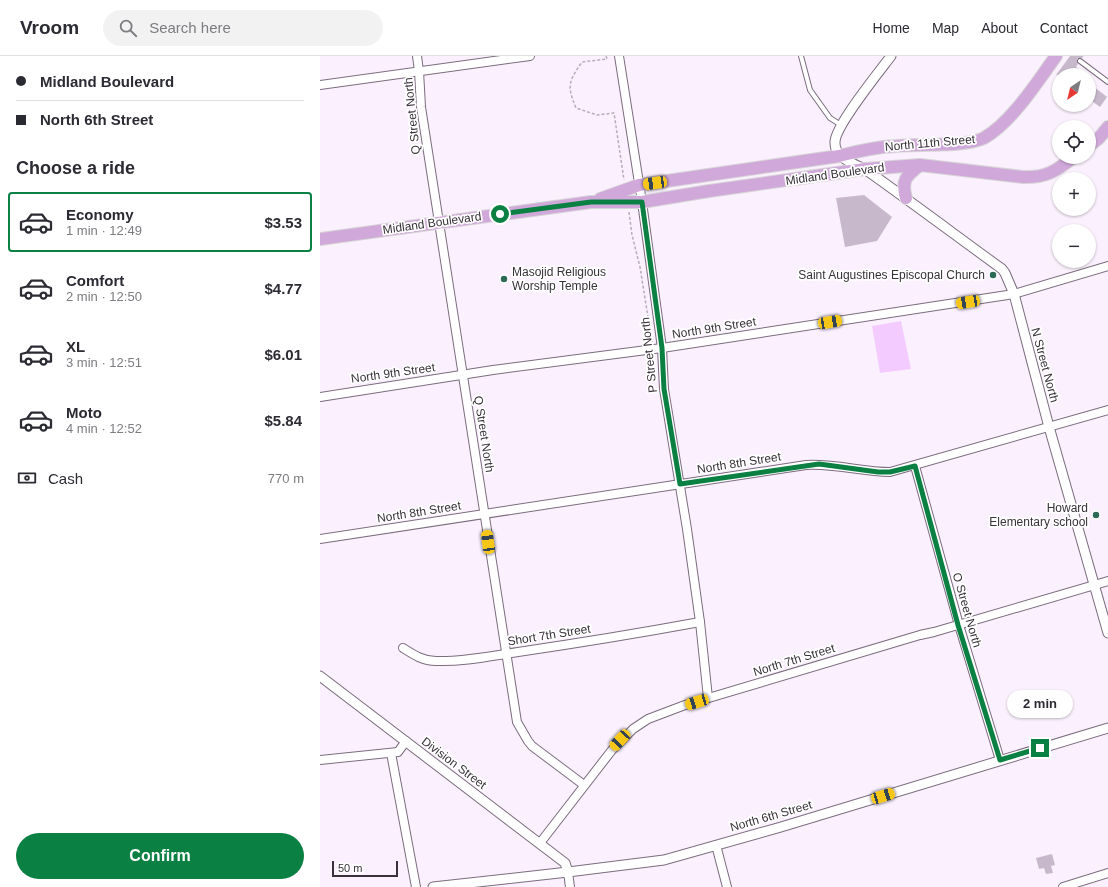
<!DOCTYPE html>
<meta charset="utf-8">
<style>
:root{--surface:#fff;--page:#f2f2f3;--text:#2b2b33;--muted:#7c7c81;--line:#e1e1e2;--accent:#0b8043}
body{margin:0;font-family:Arial,sans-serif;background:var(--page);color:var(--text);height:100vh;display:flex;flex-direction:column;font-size:15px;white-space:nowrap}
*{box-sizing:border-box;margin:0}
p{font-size:13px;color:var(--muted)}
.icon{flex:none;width:22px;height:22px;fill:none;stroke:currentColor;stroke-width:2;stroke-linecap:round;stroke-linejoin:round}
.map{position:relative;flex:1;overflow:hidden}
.panel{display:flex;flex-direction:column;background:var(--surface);width:320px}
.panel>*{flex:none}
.banner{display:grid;align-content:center;height:88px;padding:0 16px;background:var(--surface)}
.needle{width:26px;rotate:215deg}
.fabs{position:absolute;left:732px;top:12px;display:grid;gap:8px}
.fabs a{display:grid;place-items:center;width:44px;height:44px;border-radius:50%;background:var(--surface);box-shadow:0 1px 3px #0004;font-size:20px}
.scale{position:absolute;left:12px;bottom:10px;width:66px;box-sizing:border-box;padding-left:4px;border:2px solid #383139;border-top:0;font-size:11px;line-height:14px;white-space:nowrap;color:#383139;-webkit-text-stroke:3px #fff;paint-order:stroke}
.end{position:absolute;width:18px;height:18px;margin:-9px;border:5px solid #0b8043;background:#fff;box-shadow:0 0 0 2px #fff}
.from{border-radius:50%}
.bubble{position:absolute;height:28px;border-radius:14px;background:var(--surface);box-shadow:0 1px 3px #0004;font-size:13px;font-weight:800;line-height:28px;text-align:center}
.car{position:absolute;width:12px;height:24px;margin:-12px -6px;border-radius:5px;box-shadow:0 0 3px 1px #0007;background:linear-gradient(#f5c518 24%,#345 0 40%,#f5c518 0 76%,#345 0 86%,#f5c518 0)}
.banner b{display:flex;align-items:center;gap:14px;height:38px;font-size:15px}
.banner b+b{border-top:1px solid var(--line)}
.banner i{width:10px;height:10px;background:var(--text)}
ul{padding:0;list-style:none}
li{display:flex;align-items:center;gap:12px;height:60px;margin:0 8px 6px;padding:0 8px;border:2px solid transparent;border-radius:4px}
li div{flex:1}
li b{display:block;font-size:15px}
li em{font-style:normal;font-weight:800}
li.current{border-color:var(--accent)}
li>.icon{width:36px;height:36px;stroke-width:1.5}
h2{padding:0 16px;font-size:18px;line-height:48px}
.pay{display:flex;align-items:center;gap:10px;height:44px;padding:0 16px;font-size:15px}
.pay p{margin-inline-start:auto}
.button{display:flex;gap:8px;margin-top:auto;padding:8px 16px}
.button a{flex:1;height:46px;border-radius:24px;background:var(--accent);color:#fff;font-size:16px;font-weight:800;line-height:46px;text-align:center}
header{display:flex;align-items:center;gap:24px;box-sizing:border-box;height:56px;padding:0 20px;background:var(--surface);border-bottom:1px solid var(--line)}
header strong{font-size:19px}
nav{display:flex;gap:22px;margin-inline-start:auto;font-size:14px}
.search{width:280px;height:36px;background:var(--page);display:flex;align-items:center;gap:10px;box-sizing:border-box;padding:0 14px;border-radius:22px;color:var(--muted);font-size:15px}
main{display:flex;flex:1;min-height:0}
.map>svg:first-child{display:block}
.grass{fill:#f4cbfe}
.building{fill:#c8b8cc}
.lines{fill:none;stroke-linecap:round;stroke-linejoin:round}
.service-casing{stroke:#7b6c7e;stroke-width:6}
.minor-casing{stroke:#7b6c7e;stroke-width:10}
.tertiary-casing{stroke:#7b6c7e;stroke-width:11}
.primary-casing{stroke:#d7d6d7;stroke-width:14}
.path{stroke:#b6adb8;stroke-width:1.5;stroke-dasharray:3 2;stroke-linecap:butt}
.service{stroke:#fff;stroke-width:4}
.minor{stroke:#fff;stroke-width:8}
.tertiary{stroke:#fff;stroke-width:9}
.primary{stroke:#d0a9da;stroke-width:12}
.route{stroke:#0b8043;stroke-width:5}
.poi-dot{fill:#2c6956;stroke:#fff;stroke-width:1.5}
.labels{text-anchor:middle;stroke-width:3.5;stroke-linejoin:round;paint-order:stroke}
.street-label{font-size:12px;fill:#383139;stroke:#fff}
.poi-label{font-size:12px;fill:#383139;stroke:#fff;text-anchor:end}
</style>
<header>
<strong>Vroom</strong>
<div class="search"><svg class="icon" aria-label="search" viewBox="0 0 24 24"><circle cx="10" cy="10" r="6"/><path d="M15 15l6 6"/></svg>Search here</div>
<nav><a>Home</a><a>Map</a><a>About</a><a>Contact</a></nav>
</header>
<main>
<section class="panel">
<div class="banner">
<b><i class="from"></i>Midland Boulevard</b>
<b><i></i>North 6th Street</b>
</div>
<h2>Choose a ride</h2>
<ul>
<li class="current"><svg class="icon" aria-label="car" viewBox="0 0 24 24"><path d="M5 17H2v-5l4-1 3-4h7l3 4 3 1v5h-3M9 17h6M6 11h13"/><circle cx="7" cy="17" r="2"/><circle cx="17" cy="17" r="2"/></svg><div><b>Economy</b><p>1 min · 12:49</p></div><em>$3.53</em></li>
<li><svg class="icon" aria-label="car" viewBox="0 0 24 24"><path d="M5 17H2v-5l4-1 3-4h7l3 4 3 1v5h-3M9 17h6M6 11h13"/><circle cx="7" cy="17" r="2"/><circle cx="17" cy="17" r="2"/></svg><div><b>Comfort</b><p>2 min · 12:50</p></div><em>$4.77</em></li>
<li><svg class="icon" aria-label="car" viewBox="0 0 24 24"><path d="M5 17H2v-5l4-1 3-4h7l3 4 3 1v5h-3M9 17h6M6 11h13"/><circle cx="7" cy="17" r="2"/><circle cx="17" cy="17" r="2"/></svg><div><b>XL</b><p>3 min · 12:51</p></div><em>$6.01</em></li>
<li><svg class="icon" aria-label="car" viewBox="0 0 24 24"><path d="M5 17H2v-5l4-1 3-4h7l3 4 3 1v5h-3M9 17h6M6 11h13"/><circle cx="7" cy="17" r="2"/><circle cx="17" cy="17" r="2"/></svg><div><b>Moto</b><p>4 min · 12:52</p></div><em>$5.84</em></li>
</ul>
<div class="pay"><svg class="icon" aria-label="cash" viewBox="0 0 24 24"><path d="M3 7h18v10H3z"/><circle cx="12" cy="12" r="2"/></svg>Cash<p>770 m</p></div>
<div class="button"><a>Confirm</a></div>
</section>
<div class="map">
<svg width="788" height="831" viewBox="0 0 788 831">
<rect width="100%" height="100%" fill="#fbf1fe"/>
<polygon class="grass" points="581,265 591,313 560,317 552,270"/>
<g class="building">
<polygon points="750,0 764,0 762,2 757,3 757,5 758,8 756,11 766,19 736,19"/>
<polygon points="769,27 787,41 780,51 769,43"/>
<polygon points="544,139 572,161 557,185 525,191 516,142"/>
<polygon points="732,798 735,809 731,810 733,817 726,818 724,812 719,813 716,802"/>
</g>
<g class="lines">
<defs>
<g id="service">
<polyline points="481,0 490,34 510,62 521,69"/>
<polyline points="760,5 788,26"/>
</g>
<g id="minor">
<polyline points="97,0 99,15 101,51 197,666 208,685 212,690 264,729"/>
<polyline points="299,0 322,146 342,292 344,333 367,473 380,566 388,642"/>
<polyline points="0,29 210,0"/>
<polyline points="0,341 173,314 342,292 694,238 788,210"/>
<polyline points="595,410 639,569 680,704"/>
<path d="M0,483L486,409C514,407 542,416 570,416L788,354"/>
<path d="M83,592C94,599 103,605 116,605C143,606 171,600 198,596C259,587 320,577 380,566"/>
<polyline points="71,697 96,831"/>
<polyline points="0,704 78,696 86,685"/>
<polyline points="220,787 292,694 313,673 328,663 365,649 600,579 614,576 788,525"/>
<polyline points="396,789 407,831"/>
<polyline points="248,816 250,831"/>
<polyline points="743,831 788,817"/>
</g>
<g id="tertiary">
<path d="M571,0C559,16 515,70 515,86C514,104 538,108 549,116C594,148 638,181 682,213L685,217L694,238L729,371L788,577"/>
<polyline points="0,620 245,807 248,816"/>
<polyline points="113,831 248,816 344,804 461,771 788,672"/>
</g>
<g id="primary">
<polyline points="769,90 779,82 788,71"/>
<path d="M586,142C581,124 586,120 600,109"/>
<path d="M280,143L319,129L519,100C538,95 557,91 576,90C598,88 646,91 664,82C692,66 717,26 736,0"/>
<path d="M0,183L271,146H322L389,135L545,113L600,109L703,121C726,122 736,115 754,101"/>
</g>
</defs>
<use href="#service" class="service-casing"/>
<use href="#minor" class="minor-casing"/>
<use href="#tertiary" class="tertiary-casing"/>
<use href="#primary" class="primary-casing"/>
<g class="path">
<path d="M286,0L287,3L262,6C248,26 247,30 256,52L277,59L294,57L304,124"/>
<polyline points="309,156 312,179 320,211 332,286"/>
</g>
<use href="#service" class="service"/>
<use href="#minor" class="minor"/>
<use href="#tertiary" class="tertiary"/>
<use href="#primary" class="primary"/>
</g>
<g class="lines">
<polyline class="route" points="180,158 271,146 322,146 342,292 344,333 360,428 499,408 558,416 570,416 595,410 638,569 680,704 720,692"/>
</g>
<g class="poi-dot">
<circle cx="673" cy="219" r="4"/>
<circle cx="184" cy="223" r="4"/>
<circle cx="776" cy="459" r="4"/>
</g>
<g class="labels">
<g class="street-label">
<text transform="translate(92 60) rotate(-96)" y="4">Q Street North</text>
<text transform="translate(610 87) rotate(-5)" y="4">North 11th Street</text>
<text transform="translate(515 118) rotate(-8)" y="4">Midland Boulevard</text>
<text transform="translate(112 167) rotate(-8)" y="4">Midland Boulevard</text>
<text transform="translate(394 272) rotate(-9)" y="4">North 9th Street</text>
<text transform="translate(329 299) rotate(-96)" y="4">P Street North</text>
<text transform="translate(725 309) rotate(75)" y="4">N Street North</text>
<text transform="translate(73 317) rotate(-8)" y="4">North 9th Street</text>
<text transform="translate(164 378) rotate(81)" y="4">Q Street North</text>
<text transform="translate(419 407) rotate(-9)" y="4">North 8th Street</text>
<text transform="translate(99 456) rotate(-9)" y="4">North 8th Street</text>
<text transform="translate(647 554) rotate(74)" y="4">O Street North</text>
<text transform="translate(229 579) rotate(-9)" y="4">Short 7th Street</text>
<text transform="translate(474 604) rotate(-17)" y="4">North 7th Street</text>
<text transform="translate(134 707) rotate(37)" y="4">Division Street</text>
<text transform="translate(451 760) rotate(-16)" y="4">North 6th Street</text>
</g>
<g class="poi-label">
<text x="192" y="220" text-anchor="start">Masojid Religious<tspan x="192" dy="14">Worship Temple</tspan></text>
<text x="665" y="223">Saint Augustines Episcopal Church</text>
<text x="768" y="456">Howard<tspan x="768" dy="14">Elementary school</tspan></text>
</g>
</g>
</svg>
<div class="fabs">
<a><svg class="needle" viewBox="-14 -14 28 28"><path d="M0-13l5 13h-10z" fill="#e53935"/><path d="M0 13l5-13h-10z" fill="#7c7c81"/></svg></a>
<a><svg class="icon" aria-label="locate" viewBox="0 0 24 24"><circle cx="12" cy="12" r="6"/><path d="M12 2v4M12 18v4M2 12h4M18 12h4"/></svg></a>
<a>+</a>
<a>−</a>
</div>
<div class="scale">50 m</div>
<i class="end from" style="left:180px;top:158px"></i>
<i class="end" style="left:720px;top:692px"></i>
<div class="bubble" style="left:687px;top:634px;width:66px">2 min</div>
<i class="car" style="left:335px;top:127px;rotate:262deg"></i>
<i class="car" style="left:648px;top:246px;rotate:261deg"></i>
<i class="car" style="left:510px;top:266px;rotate:81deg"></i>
<i class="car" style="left:168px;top:486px;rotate:352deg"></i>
<i class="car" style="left:377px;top:646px;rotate:253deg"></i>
<i class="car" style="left:300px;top:684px;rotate:223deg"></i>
<i class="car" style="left:563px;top:740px;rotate:73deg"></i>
</div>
</main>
